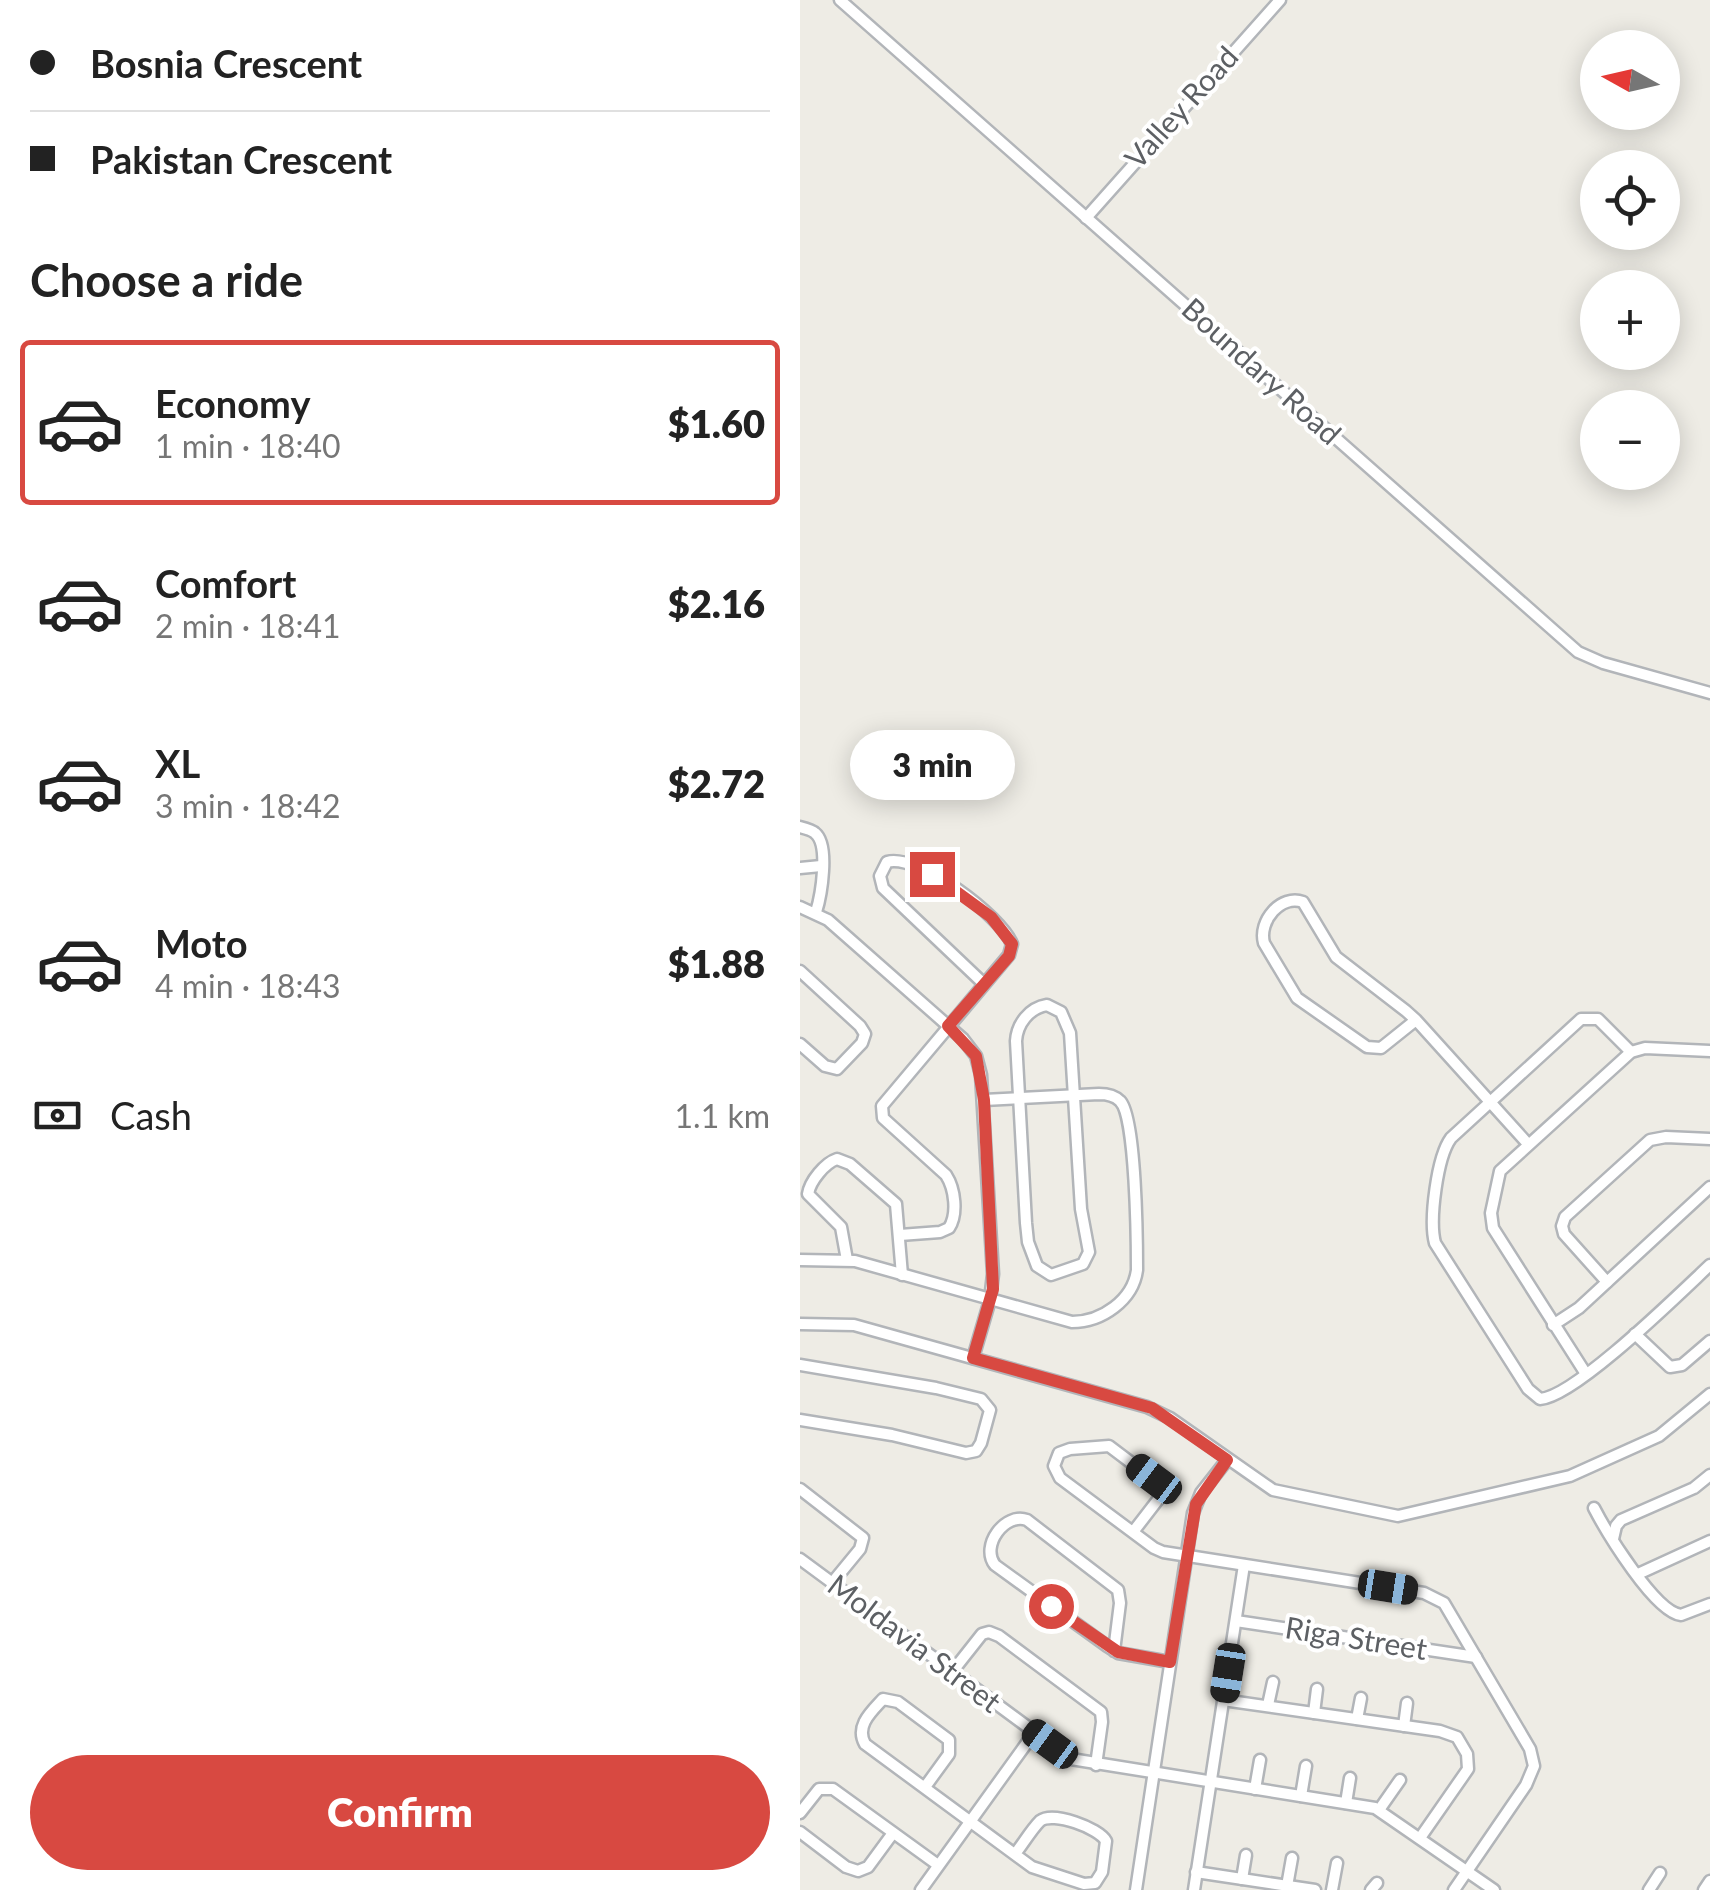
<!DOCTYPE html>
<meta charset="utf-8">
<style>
:root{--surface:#fff;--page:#f2f2f2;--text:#222;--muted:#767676;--line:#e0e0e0;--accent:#d84941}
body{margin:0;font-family:Lato,sans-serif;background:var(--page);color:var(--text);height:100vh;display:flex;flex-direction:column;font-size:38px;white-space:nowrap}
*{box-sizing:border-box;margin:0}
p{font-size:32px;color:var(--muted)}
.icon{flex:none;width:55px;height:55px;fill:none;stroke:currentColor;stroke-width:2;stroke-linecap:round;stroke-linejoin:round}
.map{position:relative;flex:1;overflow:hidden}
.sheet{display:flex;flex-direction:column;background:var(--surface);width:800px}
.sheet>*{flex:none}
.guide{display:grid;align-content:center;height:220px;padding:0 30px;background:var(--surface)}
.needle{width:65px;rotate:278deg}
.fabs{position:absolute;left:780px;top:30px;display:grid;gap:20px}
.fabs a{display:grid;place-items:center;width:100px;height:100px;border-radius:50%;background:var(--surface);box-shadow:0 5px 25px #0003;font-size:50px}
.end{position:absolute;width:45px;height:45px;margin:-22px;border:12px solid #d84941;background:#fff;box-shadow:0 0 0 5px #fff}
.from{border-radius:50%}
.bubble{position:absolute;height:70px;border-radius:35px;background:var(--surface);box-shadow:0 5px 25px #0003;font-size:32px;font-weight:800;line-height:70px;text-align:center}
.car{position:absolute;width:30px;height:60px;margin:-30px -15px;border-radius:12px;box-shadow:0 0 8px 2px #0007;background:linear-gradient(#222 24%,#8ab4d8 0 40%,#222 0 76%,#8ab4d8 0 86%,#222 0)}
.guide b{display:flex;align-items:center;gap:35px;height:95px;font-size:38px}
.guide b+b{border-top:2px solid var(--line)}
.guide i{width:25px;height:25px;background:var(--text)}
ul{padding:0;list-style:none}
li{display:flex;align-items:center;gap:30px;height:165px;margin:0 20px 15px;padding:0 10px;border:5px solid transparent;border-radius:10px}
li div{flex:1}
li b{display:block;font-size:38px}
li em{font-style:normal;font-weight:800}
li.active{border-color:var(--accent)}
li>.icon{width:90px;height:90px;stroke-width:1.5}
h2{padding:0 30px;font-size:45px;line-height:120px}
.pay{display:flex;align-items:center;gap:25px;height:110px;padding:0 30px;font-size:38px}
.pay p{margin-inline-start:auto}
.primary-button{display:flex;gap:20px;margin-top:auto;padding:20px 30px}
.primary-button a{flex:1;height:115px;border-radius:60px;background:var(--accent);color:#fff;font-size:40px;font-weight:800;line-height:115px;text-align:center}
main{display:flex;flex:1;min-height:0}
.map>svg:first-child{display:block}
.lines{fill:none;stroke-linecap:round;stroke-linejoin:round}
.minor-casing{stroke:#b2b5b9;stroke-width:15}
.minor{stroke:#fff;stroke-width:10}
.route{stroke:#d84941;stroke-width:12}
.labels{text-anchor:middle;stroke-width:8;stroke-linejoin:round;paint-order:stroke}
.street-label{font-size:30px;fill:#5d6064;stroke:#fff}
</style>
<main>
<section class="sheet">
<div class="guide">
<b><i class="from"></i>Bosnia Crescent</b>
<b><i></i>Pakistan Crescent</b>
</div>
<h2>Choose a ride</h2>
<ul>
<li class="active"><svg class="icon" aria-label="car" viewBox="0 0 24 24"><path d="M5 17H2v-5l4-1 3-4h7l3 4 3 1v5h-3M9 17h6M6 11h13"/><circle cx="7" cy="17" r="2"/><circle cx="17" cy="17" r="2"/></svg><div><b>Economy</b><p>1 min · 18:40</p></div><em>$1.60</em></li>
<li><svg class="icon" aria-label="car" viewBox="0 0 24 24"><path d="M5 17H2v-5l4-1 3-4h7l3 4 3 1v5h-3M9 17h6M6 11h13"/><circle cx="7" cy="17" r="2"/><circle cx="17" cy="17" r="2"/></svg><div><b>Comfort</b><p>2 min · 18:41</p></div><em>$2.16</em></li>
<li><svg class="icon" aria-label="car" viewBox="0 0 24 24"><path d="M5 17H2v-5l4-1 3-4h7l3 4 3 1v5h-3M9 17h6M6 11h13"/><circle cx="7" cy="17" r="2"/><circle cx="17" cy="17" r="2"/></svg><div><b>XL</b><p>3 min · 18:42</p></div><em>$2.72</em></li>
<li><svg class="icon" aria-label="car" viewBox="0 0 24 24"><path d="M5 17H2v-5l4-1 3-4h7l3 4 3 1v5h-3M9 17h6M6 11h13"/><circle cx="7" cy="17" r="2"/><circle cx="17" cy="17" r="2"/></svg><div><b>Moto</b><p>4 min · 18:43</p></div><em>$1.88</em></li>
</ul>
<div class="pay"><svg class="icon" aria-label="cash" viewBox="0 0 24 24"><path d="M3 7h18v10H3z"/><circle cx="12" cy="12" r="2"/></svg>Cash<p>1.1 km</p></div>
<div class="primary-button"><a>Confirm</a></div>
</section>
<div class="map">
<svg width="910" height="1890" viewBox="0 0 910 1890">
<rect width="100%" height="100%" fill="#eeece5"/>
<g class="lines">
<defs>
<g id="minor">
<polyline points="40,0 778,652 803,663 910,693"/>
<polyline points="286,218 480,0"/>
<path d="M0,827C4,828 12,830 15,833C30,845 21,896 16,912"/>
<polyline points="0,868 21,866"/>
<polyline points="0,907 28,920 163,1039 176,1056 181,1075 193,1274 190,1300 173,1358"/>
<polyline points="0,971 60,1026 65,1034 62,1043 37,1069 25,1066 0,1044"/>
<path d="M247,1005L261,1012L270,1033L281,1209L289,1252L283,1264L251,1275L237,1266L228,1242L226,1223L216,1041C217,1024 229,1008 247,1005Z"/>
<path d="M616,1020L581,1048L567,1047L497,998L464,943C458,921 481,894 503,902L536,957L606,1011L616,1020L728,1144"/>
<path d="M831,1052L798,1019H781L651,1138C637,1157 629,1220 635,1243L728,1389L740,1399C775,1397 880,1293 910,1265"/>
<path d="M100,1235L140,1232L149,1228C158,1214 155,1189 146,1175L83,1118L82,1106L209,955L212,944C201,916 118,853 87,862L80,876L83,888L184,984"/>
<path d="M0,1260L55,1261L272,1322C302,1322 333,1300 337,1270C337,1242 336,1116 320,1101C314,1095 306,1094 299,1094L184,1100"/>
<path d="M47,1260L41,1227L8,1194C10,1181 25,1163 37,1159L50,1164L96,1204L102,1275"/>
<polyline points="807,1282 764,1234 762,1226 765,1217 850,1140 866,1137 910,1139"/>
<polyline points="0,1324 54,1325 347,1407 370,1418 473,1490 598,1516 770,1476 859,1436 910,1394"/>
<polyline points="753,1325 779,1308 910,1187"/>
<polyline points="835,1334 870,1367 882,1365 910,1341"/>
<polyline points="0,1365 136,1388 181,1399 190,1410 181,1443 176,1451 166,1453 92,1435 0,1420"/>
<polyline points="786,1374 693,1228 691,1213 700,1171 831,1052 845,1048 910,1051"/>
<polyline points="0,1489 63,1538 60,1549 32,1583"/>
<path d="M794,1508C807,1533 855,1612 881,1615L910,1604"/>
<polyline points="333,1532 360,1497 358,1483 309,1446 270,1449 259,1453 254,1466 260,1478 354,1548 363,1552 624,1593 644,1603 730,1749 734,1766 726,1785 654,1890"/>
<polyline points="813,1539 816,1526 821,1520 894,1488 910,1475"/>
<polyline points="0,1559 271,1759 575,1808 694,1890"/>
<polyline points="838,1574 910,1541"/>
<polyline points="436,1621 676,1657"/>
<path d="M314,1651L320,1603L318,1590L227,1520C205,1512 180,1546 195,1565L307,1646L318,1653L370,1662"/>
<polyline points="152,1672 182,1634 189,1632 199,1636 301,1712 302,1722 296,1765"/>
<polyline points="423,1700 640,1731 657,1737 667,1754 668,1769 620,1838"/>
<polyline points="468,1705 473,1682"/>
<polyline points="514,1713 517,1689"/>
<polyline points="557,1719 561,1698"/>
<polyline points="604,1726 607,1703"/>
<path d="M125,1787L149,1754V1740L98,1702L83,1699C71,1712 55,1726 65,1744L232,1867L284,1884L295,1883L302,1872L306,1841C299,1828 253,1811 240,1821C231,1830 223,1844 215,1854"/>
<polyline points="455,1789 460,1760"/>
<polyline points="501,1796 506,1766"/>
<polyline points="546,1803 550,1778"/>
<polyline points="579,1810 600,1780"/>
<polyline points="0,1813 19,1789 33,1789 138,1865"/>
<polyline points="0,1832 46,1867 58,1871 68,1867 93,1833"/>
<polyline points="396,1872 515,1890"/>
<polyline points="442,1879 446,1855"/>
<polyline points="487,1886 492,1858"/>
<polyline points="121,1890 234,1733"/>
<polyline points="336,1890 393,1513 401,1493 427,1460"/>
<polyline points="394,1890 444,1565"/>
<polyline points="532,1890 537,1863"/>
<polyline points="571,1890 577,1883"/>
<polyline points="849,1890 860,1873"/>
<polyline points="904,1890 910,1881"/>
</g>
</defs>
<use href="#minor" class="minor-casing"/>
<use href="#minor" class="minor"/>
</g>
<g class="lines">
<polyline class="route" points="132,874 191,917 212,944 209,956 148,1026 176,1056 184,1100 193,1289 173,1358 352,1408 427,1460 396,1504 370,1662 318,1652 251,1606"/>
</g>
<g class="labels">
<g class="street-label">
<text transform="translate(382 108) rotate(-48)" y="10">Valley Road</text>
<text transform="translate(461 372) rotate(42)" y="10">Boundary Road</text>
<text transform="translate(556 1639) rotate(9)" y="10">Riga Street</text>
<text transform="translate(114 1644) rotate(37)" y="10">Moldavia Street</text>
</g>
</g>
</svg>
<div class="fabs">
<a><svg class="needle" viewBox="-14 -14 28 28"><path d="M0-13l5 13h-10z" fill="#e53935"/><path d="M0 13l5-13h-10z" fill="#767676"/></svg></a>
<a><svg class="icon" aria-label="locate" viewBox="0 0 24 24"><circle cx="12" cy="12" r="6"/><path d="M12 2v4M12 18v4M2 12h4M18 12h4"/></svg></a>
<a>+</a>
<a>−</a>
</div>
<i class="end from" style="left:251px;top:1606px"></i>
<i class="end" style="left:132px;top:874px"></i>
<div class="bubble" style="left:50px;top:730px;width:165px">3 min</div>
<i class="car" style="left:354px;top:1479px;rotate:307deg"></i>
<i class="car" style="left:588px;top:1587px;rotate:99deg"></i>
<i class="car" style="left:428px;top:1673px;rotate:189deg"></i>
<i class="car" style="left:250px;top:1744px;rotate:306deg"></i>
</div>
</main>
